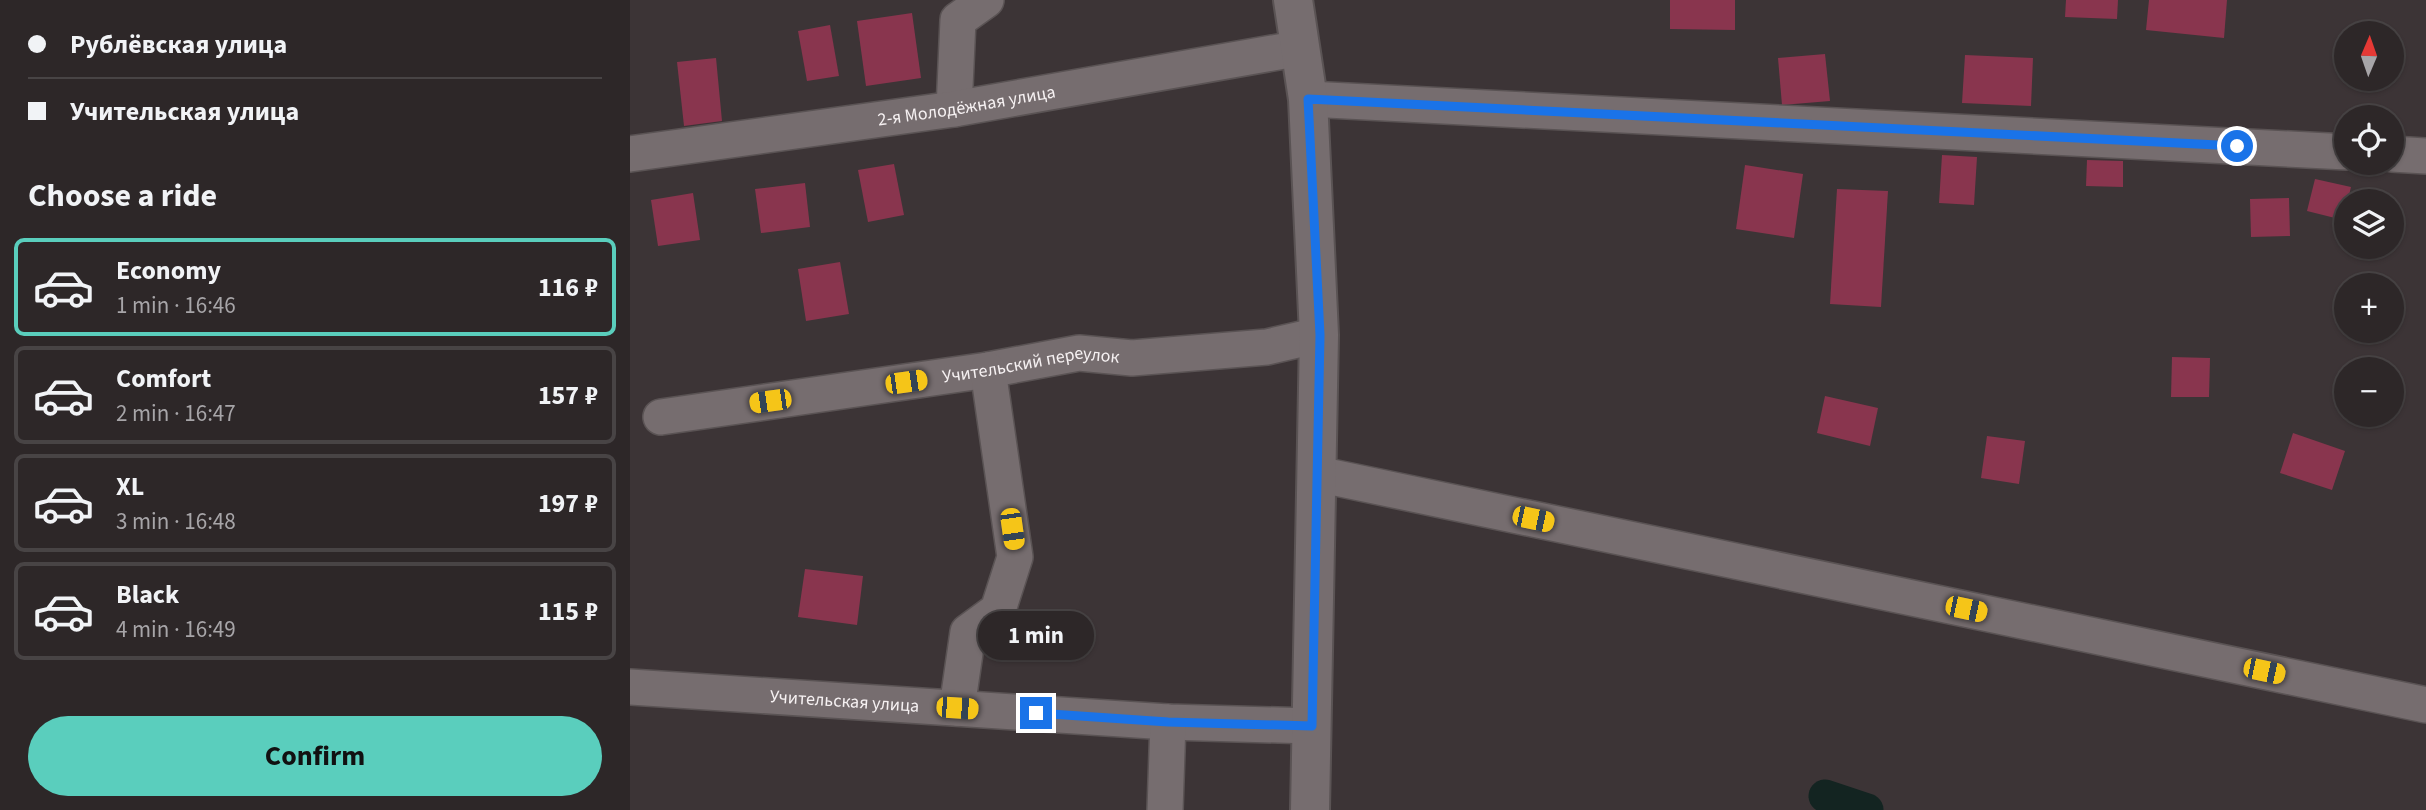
<!DOCTYPE html>
<meta charset="utf-8">
<style>
:root{--surface:#2d2728;--page:#393334;--text:#f1f3f6;--muted:#a7a5a8;--line:#484445;--accent:#5acebd}
body{margin:0;font-family:"Source Sans 3",sans-serif;background:var(--page);color:var(--text);height:100vh;display:flex;flex-direction:column;font-size:26px;white-space:nowrap}
*{box-sizing:border-box;margin:0}
p{font-size:23px;color:var(--muted)}
.icon{flex:none;width:38px;height:38px;fill:none;stroke:currentColor;stroke-width:2;stroke-linecap:round;stroke-linejoin:round}
.map{position:relative;flex:1;overflow:hidden}
.drawer{display:flex;flex-direction:column;background:var(--surface);width:630px}
.drawer>*{flex:none}
.hud{display:grid;align-content:center;height:154px;padding:0 28px;background:var(--surface)}
.needle{width:46px;rotate:2deg}
.buttons{position:absolute;left:1704px;top:21px;display:grid;gap:14px}
.buttons a{display:grid;place-items:center;width:70px;height:70px;border-radius:50%;background:var(--surface);box-shadow:0 2px 5px #0004,0 0 0 2px var(--line);font-size:35px}
.end{position:absolute;width:32px;height:32px;margin:-16px;border:9px solid #1a73e8;background:#fff;box-shadow:0 0 0 4px #fff}
.from{border-radius:50%}
.bubble{position:absolute;height:49px;border-radius:24px;background:var(--surface);box-shadow:0 2px 5px #0004,0 0 0 2px var(--line);font-size:23px;font-weight:700;line-height:49px;text-align:center}
.car{position:absolute;width:21px;height:42px;margin:-21px -10px;border-radius:9px;box-shadow:0 0 5px 2px #0007;background:linear-gradient(#f5c518 24%,#345 0 40%,#f5c518 0 76%,#345 0 86%,#f5c518 0)}
.hud b{display:flex;align-items:center;gap:24px;height:66px;font-size:26px}
.hud b+b{border-top:2px solid var(--line)}
.hud i{width:18px;height:18px;background:var(--text)}
ul{padding:0;list-style:none}
li{display:flex;align-items:center;gap:21px;height:98px;margin:0 14px 10px;padding:0 14px;border:4px solid var(--line);border-radius:10px}
li div{flex:1}
li b{display:block;font-size:26px}
li em{font-style:normal;font-weight:700}
li.selected{border-color:var(--accent)}
li>.icon{width:63px;height:63px;stroke-width:1.5}
h2{padding:0 28px;font-size:32px;line-height:84px}
.primary-button{display:flex;gap:14px;margin-top:auto;padding:14px 28px}
.primary-button a{flex:1;height:80px;border-radius:42px;background:var(--accent);color:#111;font-size:28px;font-weight:700;line-height:80px;text-align:center}
main{display:flex;flex:1;min-height:0}
.map>svg:first-child{display:block}
.lines{fill:none;stroke-linecap:round;stroke-linejoin:round}
.canal{stroke:#132421;stroke-width:33}
.building{fill:#89354e}
.minor-casing{stroke:#5a5354;stroke-width:38}
.tertiary-casing{stroke:#5a5354;stroke-width:42}
.minor{stroke:#766d6f;stroke-width:35}
.tertiary{stroke:#766d6f;stroke-width:38}
.route{stroke:#1a73e8;stroke-width:9}
.labels{text-anchor:middle;stroke-width:7;stroke-linejoin:round;paint-order:stroke}
.street-label{font-size:18px;fill:#f6f1f2;stroke:#3c3436}
</style>
<main>
<section class="drawer">
<div class="hud">
<b><i class="from"></i>Рублёвская улица</b>
<b><i></i>Учительская улица</b>
</div>
<h2>Choose a ride</h2>
<ul>
<li class="selected"><svg class="icon" aria-label="car" viewBox="0 0 24 24"><path d="M5 17H2v-5l4-1 3-4h7l3 4 3 1v5h-3M9 17h6M6 11h13"/><circle cx="7" cy="17" r="2"/><circle cx="17" cy="17" r="2"/></svg><div><b>Economy</b><p>1 min · 16:46</p></div><em>116 ₽</em></li>
<li><svg class="icon" aria-label="car" viewBox="0 0 24 24"><path d="M5 17H2v-5l4-1 3-4h7l3 4 3 1v5h-3M9 17h6M6 11h13"/><circle cx="7" cy="17" r="2"/><circle cx="17" cy="17" r="2"/></svg><div><b>Comfort</b><p>2 min · 16:47</p></div><em>157 ₽</em></li>
<li><svg class="icon" aria-label="car" viewBox="0 0 24 24"><path d="M5 17H2v-5l4-1 3-4h7l3 4 3 1v5h-3M9 17h6M6 11h13"/><circle cx="7" cy="17" r="2"/><circle cx="17" cy="17" r="2"/></svg><div><b>XL</b><p>3 min · 16:48</p></div><em>197 ₽</em></li>
<li><svg class="icon" aria-label="car" viewBox="0 0 24 24"><path d="M5 17H2v-5l4-1 3-4h7l3 4 3 1v5h-3M9 17h6M6 11h13"/><circle cx="7" cy="17" r="2"/><circle cx="17" cy="17" r="2"/></svg><div><b>Black</b><p>4 min · 16:49</p></div><em>115 ₽</em></li>
</ul>
<div class="primary-button"><a>Confirm</a></div>
</section>
<div class="map">
<svg width="1796" height="810" viewBox="0 0 1796 810">
<rect width="100%" height="100%" fill="#3c3436"/>
<g class="lines">
<polyline class="canal" points="1195,796 1237,810"/>
</g>
<g class="building">
<polygon points="1040,0 1105,0 1105,30 1040,29"/>
<polygon points="1436,0 1488,0 1487,19 1435,17"/>
<polygon points="1519,0 1597,0 1594,38 1516,30"/>
<polygon points="282,13 291,78 236,86 227,21"/>
<polygon points="200,25 209,76 177,81 168,31"/>
<polygon points="1195,54 1200,101 1152,105 1148,58"/>
<polygon points="1335,55 1403,58 1401,106 1332,103"/>
<polygon points="86,58 92,121 54,126 47,62"/>
<polygon points="1312,155 1347,157 1344,205 1309,203"/>
<polygon points="1457,160 1493,161 1493,187 1456,186"/>
<polygon points="264,164 274,215 238,222 228,170"/>
<polygon points="1115,165 1173,174 1164,238 1106,229"/>
<polygon points="1685,179 1721,187 1713,220 1677,211"/>
<polygon points="175,183 180,227 131,233 125,189"/>
<polygon points="1207,189 1258,191 1251,307 1200,304"/>
<polygon points="63,193 70,240 28,246 21,200"/>
<polygon points="1659,198 1660,236 1621,237 1620,199"/>
<polygon points="210,262 219,314 176,321 168,269"/>
<polygon points="1542,357 1580,358 1579,397 1541,397"/>
<polygon points="1195,396 1248,408 1240,446 1187,433"/>
<polygon points="1663,433 1715,451 1702,490 1650,473"/>
<polygon points="1357,436 1395,441 1389,484 1351,478"/>
<polygon points="175,569 233,576 227,625 168,617"/>
</g>
<g class="lines">
<defs>
<g id="minor">
<polyline points="678,99 1717,152"/>
<polyline points="324,109 328,20 356,0"/>
<path id="s1" d="M0,154L324,109L671,48"/>
<polyline points="1762,154 1796,156"/>
<path id="s2" d="M31,417L358,370L449,353L502,358L637,347L689,335"/>
<polyline points="687,474 1796,705"/>
<path id="s3" d="M0,687L538,722L682,726"/>
<polyline points="327,708 338,632 368,610 385,557 358,370"/>
<polyline points="535,810 538,722"/>
</g>
<polyline id="tertiary" points="663,0 678,99 689,335 680,810"/>
</defs>
<use href="#minor" class="minor-casing"/>
<use href="#tertiary" class="tertiary-casing"/>
<use href="#minor" class="minor"/>
<use href="#tertiary" class="tertiary"/>
</g>
<g class="lines">
<polyline class="route" points="406,713 538,722 682,726 690,335 678,99 1607,146"/>
</g>
<g class="labels">
<g class="street-label">
<text dy="6" stroke="none"><textPath href="#s1" startOffset="340">2-я Молодёжная улица</textPath></text>
<text dy="6" stroke="none"><textPath href="#s2" startOffset="374">Учительский переулок</textPath></text>
<text dy="6" stroke="none"><textPath href="#s3" startOffset="215">Учительская улица</textPath></text>
</g>
</g>
</svg>
<div class="buttons">
<a><svg class="needle" viewBox="-14 -14 28 28"><path d="M0-13l5 13h-10z" fill="#e53935"/><path d="M0 13l5-13h-10z" fill="#a7a5a8"/></svg></a>
<a><svg class="icon" aria-label="locate" viewBox="0 0 24 24"><circle cx="12" cy="12" r="6"/><path d="M12 2v4M12 18v4M2 12h4M18 12h4"/></svg></a>
<a><svg class="icon" aria-label="layers" viewBox="0 0 24 24"><path d="M12 4l9 5-9 5-9-5zM3 14l9 5 9-5"/></svg></a>
<a>+</a>
<a>−</a>
</div>
<i class="end from" style="left:1607px;top:146px"></i>
<i class="end" style="left:406px;top:713px"></i>
<div class="bubble" style="left:348px;top:611px;width:116px">1 min</div>
<i class="car" style="left:276px;top:382px;rotate:82deg"></i>
<i class="car" style="left:140px;top:401px;rotate:262deg"></i>
<i class="car" style="left:903px;top:519px;rotate:102deg"></i>
<i class="car" style="left:382px;top:529px;rotate:172deg"></i>
<i class="car" style="left:1336px;top:609px;rotate:102deg"></i>
<i class="car" style="left:1634px;top:671px;rotate:102deg"></i>
<i class="car" style="left:327px;top:708px;rotate:94deg"></i>
</div>
</main>
